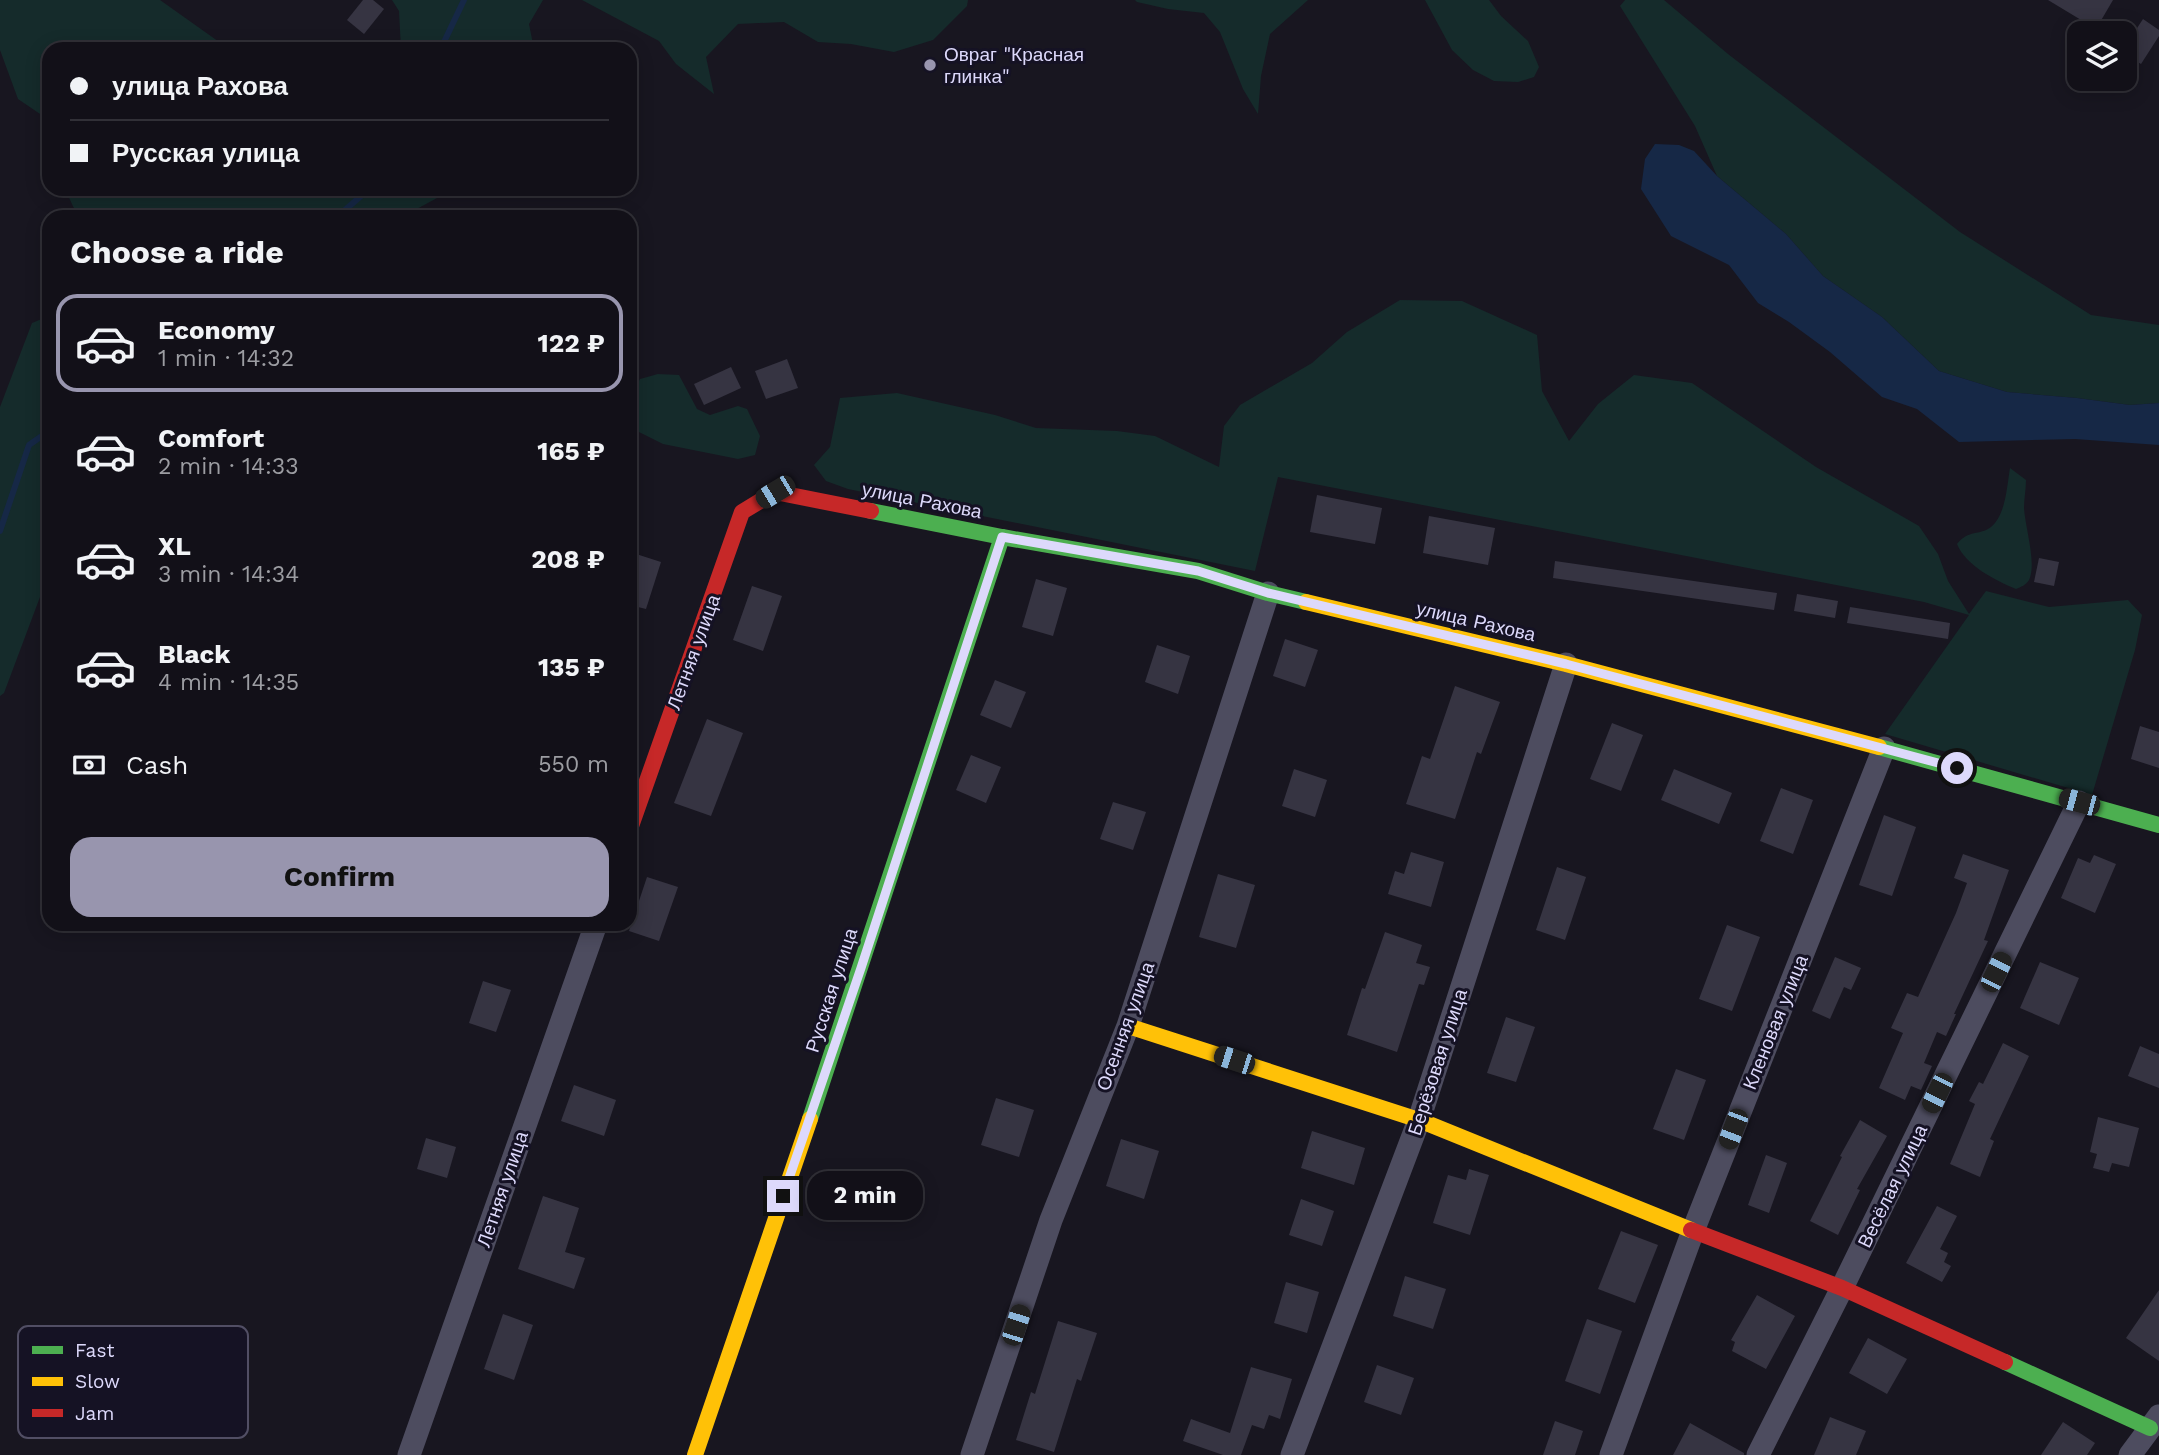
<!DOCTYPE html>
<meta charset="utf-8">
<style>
:root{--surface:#121018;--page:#1f1e25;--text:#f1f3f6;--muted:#9c9da2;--line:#313037;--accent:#9895ae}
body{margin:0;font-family:"Work Sans",sans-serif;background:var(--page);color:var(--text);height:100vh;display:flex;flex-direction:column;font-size:26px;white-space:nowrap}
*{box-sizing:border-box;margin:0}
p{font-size:23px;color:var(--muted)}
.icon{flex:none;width:38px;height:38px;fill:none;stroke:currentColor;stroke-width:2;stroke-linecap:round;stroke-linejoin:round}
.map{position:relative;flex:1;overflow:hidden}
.side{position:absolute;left:42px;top:210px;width:595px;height:721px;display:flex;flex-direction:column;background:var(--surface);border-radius:21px;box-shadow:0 4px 18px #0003,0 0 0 2px var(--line)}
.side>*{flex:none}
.banner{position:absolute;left:42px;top:42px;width:595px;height:154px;border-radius:21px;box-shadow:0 4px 18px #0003,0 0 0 2px var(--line);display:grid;align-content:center;height:154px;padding:0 28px;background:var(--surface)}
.controls{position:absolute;left:2067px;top:21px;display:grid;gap:14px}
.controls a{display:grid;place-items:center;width:70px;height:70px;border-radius:14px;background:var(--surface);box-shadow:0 4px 18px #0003,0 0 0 2px var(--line);font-size:35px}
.end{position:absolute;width:32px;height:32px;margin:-16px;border:9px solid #ddd9fb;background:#111;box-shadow:0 0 0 4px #111}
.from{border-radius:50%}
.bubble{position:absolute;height:49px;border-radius:21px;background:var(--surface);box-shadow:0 4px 18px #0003,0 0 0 2px var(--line);font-size:23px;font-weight:700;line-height:49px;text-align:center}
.car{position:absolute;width:21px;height:42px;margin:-21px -10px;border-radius:9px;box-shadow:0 0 5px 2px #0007;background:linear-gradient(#222 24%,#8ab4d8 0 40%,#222 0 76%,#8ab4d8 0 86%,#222 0)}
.banner b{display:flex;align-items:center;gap:24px;height:66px;font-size:26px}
.banner b+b{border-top:2px solid var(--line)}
.banner i{width:18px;height:18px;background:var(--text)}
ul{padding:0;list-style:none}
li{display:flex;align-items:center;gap:21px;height:98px;margin:0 14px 10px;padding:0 14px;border:4px solid transparent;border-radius:21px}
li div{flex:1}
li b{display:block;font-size:26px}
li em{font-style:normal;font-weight:700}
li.current{border-color:var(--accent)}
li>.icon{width:63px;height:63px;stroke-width:1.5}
h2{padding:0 28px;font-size:32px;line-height:84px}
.pay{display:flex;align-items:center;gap:18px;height:77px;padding:0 28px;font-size:26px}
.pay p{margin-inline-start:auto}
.cta{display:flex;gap:14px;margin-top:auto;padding:14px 28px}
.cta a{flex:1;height:80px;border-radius:21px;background:var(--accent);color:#111;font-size:28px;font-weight:700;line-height:80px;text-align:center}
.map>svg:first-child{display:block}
.green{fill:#152b2b}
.water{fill:#162846}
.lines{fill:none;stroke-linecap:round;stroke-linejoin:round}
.stream{stroke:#162846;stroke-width:6}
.building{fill:#363442}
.street{stroke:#4d4c5f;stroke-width:23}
.fast{stroke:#4caf50;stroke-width:16}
.slow{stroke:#ffc107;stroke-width:16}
.jam{stroke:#c62828;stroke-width:16}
.route{stroke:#ddd9fb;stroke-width:9}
.poi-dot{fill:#9895ae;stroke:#151224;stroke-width:2.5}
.labels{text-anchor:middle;stroke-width:6;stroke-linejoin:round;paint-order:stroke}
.poi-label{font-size:19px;fill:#ddd9fb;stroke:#151224;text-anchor:start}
.street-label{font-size:19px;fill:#ddd9fb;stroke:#151224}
.key{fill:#151224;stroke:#514e64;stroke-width:2}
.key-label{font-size:19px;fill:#ddd9fb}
</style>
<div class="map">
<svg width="2159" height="1455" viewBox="0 0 2159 1455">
<rect width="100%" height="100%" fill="#181620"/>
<g class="green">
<polygon points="0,0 160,0 229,49 49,49 49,120 18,99 0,50"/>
<polygon points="392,0 543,0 529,24 534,49 401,49 399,11"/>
<polygon points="582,0 968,0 967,6 933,40 894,52 851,44 818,42 784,22 738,24 706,57 714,94 676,64 659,41"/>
<polygon points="1135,0 1308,0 1270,34 1261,76 1258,114 1243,89 1220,32 1204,13 1168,9 1137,2"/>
<polygon points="1425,0 1489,0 1501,16 1528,41 1539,67 1534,77 1518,82 1494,81 1473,70 1452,50"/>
<polygon points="1625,0 1664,0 1728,54 1960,232 2091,315 2159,325 2159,403 2130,405 2077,398 2007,392 1939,371 1882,317 1823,276 1786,234 1717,176 1695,126 1620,6"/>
<polygon points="65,189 472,189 437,198 402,217 78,217"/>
<polygon points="1400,300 1462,301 1537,335 1542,391 1569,441 1598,404 1634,375 1692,383 1816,467 1919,526 1938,554 1948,581 1969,614 1986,591 2049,607 2128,600 2142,615 2135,650 2092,795 1885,734 1969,615 1924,602 1278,477 1255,571 848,489 826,481 814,465 830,447 840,398 897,393 995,415 1036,428 1117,431 1155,436 1219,467 1224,426 1240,405 1312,363 1347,332"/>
<polygon points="49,316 49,591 40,597 4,693 0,696 0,407 32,323"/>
<polygon points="658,374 679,375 697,409 710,415 738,406 747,409 760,436 755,455 738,459 663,444 639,432 634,419 630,397 640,379"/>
<path d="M2010,468L2026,480C2026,489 2024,499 2024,508C2025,527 2037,564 2029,580C2026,585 2021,587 2016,589C1995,580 1966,566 1957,544C1969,529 1979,536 1991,527C2006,515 2007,485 2010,468Z"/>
</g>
<polygon class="water" points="1655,144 1679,145 1694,151 1717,176 1786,234 1823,276 1882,317 1939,371 2007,392 2077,398 2130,405 2159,403 2159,445 2075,439 1959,442 1917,409 1882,397 1830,352 1789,322 1758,303 1729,265 1671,236 1641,189 1645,159"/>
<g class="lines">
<g class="stream">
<polyline points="443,49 444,42 464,0"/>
<polyline points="337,217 369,189"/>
<polyline points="0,531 29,445 49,431"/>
</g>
</g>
<g class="building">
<polygon points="363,0 373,0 384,9 364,34 347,20"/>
<polygon points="2048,0 2113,0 2096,29"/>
<polygon points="2143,19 2159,30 2159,36 2141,64 2124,53 2124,48"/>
<polygon points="787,359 798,388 766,399 755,371"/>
<polygon points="731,367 741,388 704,405 694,384"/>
<polygon points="1317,495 1382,508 1375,544 1310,532"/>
<polygon points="1429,516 1495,528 1488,565 1423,553"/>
<polygon points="633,553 661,562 646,609 630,605 630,563"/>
<polygon points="2039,558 2059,562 2054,586 2034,582"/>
<polygon points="1555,561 1777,593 1774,610 1553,578"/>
<polygon points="1036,579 1067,588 1053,636 1022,627"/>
<polygon points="752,586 782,596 763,651 733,640"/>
<polygon points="1797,594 1838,601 1835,618 1794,611"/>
<polygon points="1850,607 1950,623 1948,639 1847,623"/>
<polygon points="1285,639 1318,650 1305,687 1273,676"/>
<polygon points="1157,645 1190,656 1178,694 1145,682"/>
<polygon points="995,680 1026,692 1011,728 980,715"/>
<polygon points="1455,686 1500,702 1481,754 1477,752 1455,819 1406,804 1422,756 1430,759"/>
<polygon points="707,719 743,733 711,816 674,803"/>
<polygon points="1612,723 1643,735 1621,791 1590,779"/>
<polygon points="2140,726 2159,732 2159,768 2131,759"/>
<polygon points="971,755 1001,767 986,803 956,790"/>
<polygon points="1294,769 1327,780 1315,817 1282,806"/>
<polygon points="1674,769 1732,793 1719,824 1661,800"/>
<polygon points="1781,788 1813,800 1793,854 1760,841"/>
<polygon points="1113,802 1146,812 1133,850 1100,839"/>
<polygon points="1884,815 1916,827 1892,896 1859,885"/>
<polygon points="1411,852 1444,862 1431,907 1388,894 1395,871 1404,874"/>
<polygon points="1963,854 2009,870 1984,940 1988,941 1954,1014 1956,1014 1946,1036 1937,1032 1924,1063 1932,1066 1921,1090 1911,1086 1905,1100 1879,1088 1903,1033 1891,1028 1907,993 1918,997 1956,913 1967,883 1954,878"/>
<polygon points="2094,855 2116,864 2095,913 2061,898 2078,858 2090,863"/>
<polygon points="1557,867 1586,877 1565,940 1536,930"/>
<polygon points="1218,874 1255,885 1236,948 1199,937"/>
<polygon points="647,877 678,887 659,941 629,931"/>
<polygon points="1727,925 1760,937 1732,1011 1699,999"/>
<polygon points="1385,932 1422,945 1416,963 1430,967 1424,985 1419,984 1397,1052 1347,1035 1362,988 1365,989"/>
<polygon points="1835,957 1861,968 1851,990 1844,987 1830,1019 1812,1011"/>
<polygon points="2040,962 2079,978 2059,1025 2020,1008"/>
<polygon points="483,981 511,990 496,1032 469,1023"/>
<polygon points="1506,1017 1535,1027 1516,1082 1487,1073"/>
<polygon points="2003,1043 2029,1056 1990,1139 1994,1141 1980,1177 1950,1164 1975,1104 1969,1101 1979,1082 1983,1084"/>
<polygon points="2140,1046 2159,1054 2159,1088 2128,1076"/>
<polygon points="1676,1069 1706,1080 1684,1140 1653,1129"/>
<polygon points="574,1085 616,1100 604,1136 561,1121"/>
<polygon points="996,1098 1034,1110 1019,1157 981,1145"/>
<polygon points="2098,1117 2139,1128 2129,1167 2112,1163 2109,1172 2093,1168 2097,1154 2090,1152"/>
<polygon points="1860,1120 1887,1136 1857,1189 1860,1190 1838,1235 1810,1221 1842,1157 1840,1156"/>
<polygon points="1312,1131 1365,1148 1354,1185 1301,1168"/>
<polygon points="426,1138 456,1147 447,1178 417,1169"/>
<polygon points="1121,1139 1159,1151 1144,1199 1106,1186"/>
<polygon points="1766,1155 1787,1163 1769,1213 1748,1205"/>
<polygon points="1469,1169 1489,1175 1470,1235 1433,1223 1448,1175 1466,1180"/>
<polygon points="543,1196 579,1208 565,1252 585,1258 574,1289 518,1269"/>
<polygon points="1301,1199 1334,1211 1322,1246 1289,1235"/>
<polygon points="1937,1206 1957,1216 1940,1249 1948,1253 1944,1262 1951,1266 1942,1282 1906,1263"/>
<polygon points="1621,1231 1658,1245 1635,1303 1598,1289"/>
<polygon points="1405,1276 1446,1289 1433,1329 1393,1316"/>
<polygon points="1286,1282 1319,1292 1307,1333 1274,1323"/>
<polygon points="2159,1290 2159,1361 2126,1338"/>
<polygon points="1757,1295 1795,1316 1766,1369 1732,1351 1735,1342 1731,1340"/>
<polygon points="503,1314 533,1325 514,1380 484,1369"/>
<polygon points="1587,1319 1622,1331 1600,1394 1565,1381"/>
<polygon points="1058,1321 1097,1333 1081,1381 1077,1379 1054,1452 1016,1440 1031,1392 1035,1394"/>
<polygon points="1868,1338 1907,1359 1887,1394 1849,1373"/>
<polygon points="1377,1365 1414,1378 1401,1415 1364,1402"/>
<polygon points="1251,1367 1292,1379 1280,1419 1269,1415 1264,1429 1252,1425 1241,1455 1223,1455 1183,1441 1191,1419 1230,1433"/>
<polygon points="1830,1417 1866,1431 1856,1455 1814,1455"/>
<polygon points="1555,1421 1583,1431 1575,1455 1543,1455"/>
<polygon points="2063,1422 2095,1443 2087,1455 2041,1455"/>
<polygon points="1690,1423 1744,1453 1744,1455 1673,1455"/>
</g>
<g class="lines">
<g class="street">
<polyline points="409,1455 596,924"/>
<polyline points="972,1455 1051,1220 1128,1026 1268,593"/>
<polyline points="1292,1455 1419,1120 1566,664"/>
<polyline points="1611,1455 1693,1231 1884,748"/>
<polyline points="1758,1455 1842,1288 2079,802"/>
<polyline points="2130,1455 2159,1416"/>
</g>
<g class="fast">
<polyline points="871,511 1002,537 1198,571 1268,593 1306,602"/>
<polyline points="1879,747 2159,825"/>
<polyline points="810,1119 1002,537"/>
<polyline points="2005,1362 2150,1428"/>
</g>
<g class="slow">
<polyline points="1306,602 1566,664 1879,747"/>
<polyline points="1128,1026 1419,1120 1691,1230"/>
<polyline points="695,1455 810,1119"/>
</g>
<g class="jam">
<polyline points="630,829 742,512 775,492 871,511"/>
<polyline points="1691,1230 1842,1288 2005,1362"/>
</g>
</g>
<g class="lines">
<polyline class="route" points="783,1196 861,968 1002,537 1198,571 1268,593 1566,664 1957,768"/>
</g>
<circle class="poi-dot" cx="930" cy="65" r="7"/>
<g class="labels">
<g class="poi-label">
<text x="944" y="61">Овраг "Красная<tspan x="944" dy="22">глинка"</tspan></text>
</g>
<g class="street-label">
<text transform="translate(922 500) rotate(11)" y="7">улица Рахова</text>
<text transform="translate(1476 621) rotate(13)" y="7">улица Рахова</text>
<text transform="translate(693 652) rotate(-70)" y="7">Летняя улица</text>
<text transform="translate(831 990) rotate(-72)" y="7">Русская улица</text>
<text transform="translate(1775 1022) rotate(-68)" y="7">Кленовая улица</text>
<text transform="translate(1125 1026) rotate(-70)" y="7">Осенняя улица</text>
<text transform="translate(1437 1062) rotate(-72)" y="7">Берёзовая улица</text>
<text transform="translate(1892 1186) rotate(-64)" y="7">Весёлая улица</text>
<text transform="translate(502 1189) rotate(-71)" y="7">Летняя улица</text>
</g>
</g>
<rect x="18" y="1326" width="230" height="112" rx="10" class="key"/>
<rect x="32" y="1346" width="31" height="8" fill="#4caf50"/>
<rect x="32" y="1377" width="31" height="9" fill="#ffc107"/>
<rect x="32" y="1409" width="31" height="8" fill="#c62828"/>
<g class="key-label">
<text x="75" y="1357">Fast</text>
<text x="75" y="1388">Slow</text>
<text x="75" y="1420">Jam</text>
</g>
</svg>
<div class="controls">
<a><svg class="icon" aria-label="layers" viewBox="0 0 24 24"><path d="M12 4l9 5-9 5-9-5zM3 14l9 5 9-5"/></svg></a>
</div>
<i class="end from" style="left:1957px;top:768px"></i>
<i class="end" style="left:783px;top:1196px"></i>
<div class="bubble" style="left:807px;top:1171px;width:116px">2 min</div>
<i class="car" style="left:775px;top:492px;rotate:239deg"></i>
<i class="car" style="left:2079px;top:802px;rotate:285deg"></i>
<i class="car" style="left:1996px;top:972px;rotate:26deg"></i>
<i class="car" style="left:1234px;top:1060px;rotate:288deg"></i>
<i class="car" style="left:1937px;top:1093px;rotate:206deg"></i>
<i class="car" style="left:1733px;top:1129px;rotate:201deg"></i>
<i class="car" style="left:1016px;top:1325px;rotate:18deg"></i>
<div class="banner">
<b><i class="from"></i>улица Рахова</b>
<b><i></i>Русская улица</b>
</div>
<section class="side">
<h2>Choose a ride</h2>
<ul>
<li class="current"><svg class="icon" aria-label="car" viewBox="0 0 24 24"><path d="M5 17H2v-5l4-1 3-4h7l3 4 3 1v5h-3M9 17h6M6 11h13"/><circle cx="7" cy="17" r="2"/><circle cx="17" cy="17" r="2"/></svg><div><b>Economy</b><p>1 min · 14:32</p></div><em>122 ₽</em></li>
<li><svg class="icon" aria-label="car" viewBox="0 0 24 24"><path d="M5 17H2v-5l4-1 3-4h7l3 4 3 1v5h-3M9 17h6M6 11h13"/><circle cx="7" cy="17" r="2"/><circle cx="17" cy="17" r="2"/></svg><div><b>Comfort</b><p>2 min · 14:33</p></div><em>165 ₽</em></li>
<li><svg class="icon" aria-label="car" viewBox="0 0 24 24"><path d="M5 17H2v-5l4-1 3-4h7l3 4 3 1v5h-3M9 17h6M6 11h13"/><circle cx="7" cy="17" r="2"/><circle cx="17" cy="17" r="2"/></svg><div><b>XL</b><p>3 min · 14:34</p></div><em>208 ₽</em></li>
<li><svg class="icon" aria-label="car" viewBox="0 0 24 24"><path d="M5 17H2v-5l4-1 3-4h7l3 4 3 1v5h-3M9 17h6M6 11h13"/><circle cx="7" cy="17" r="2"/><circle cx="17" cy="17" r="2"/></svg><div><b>Black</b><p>4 min · 14:35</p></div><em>135 ₽</em></li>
</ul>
<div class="pay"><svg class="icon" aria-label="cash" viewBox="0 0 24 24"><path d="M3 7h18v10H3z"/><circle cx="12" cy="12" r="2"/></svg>Cash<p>550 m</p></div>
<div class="cta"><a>Confirm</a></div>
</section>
</div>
